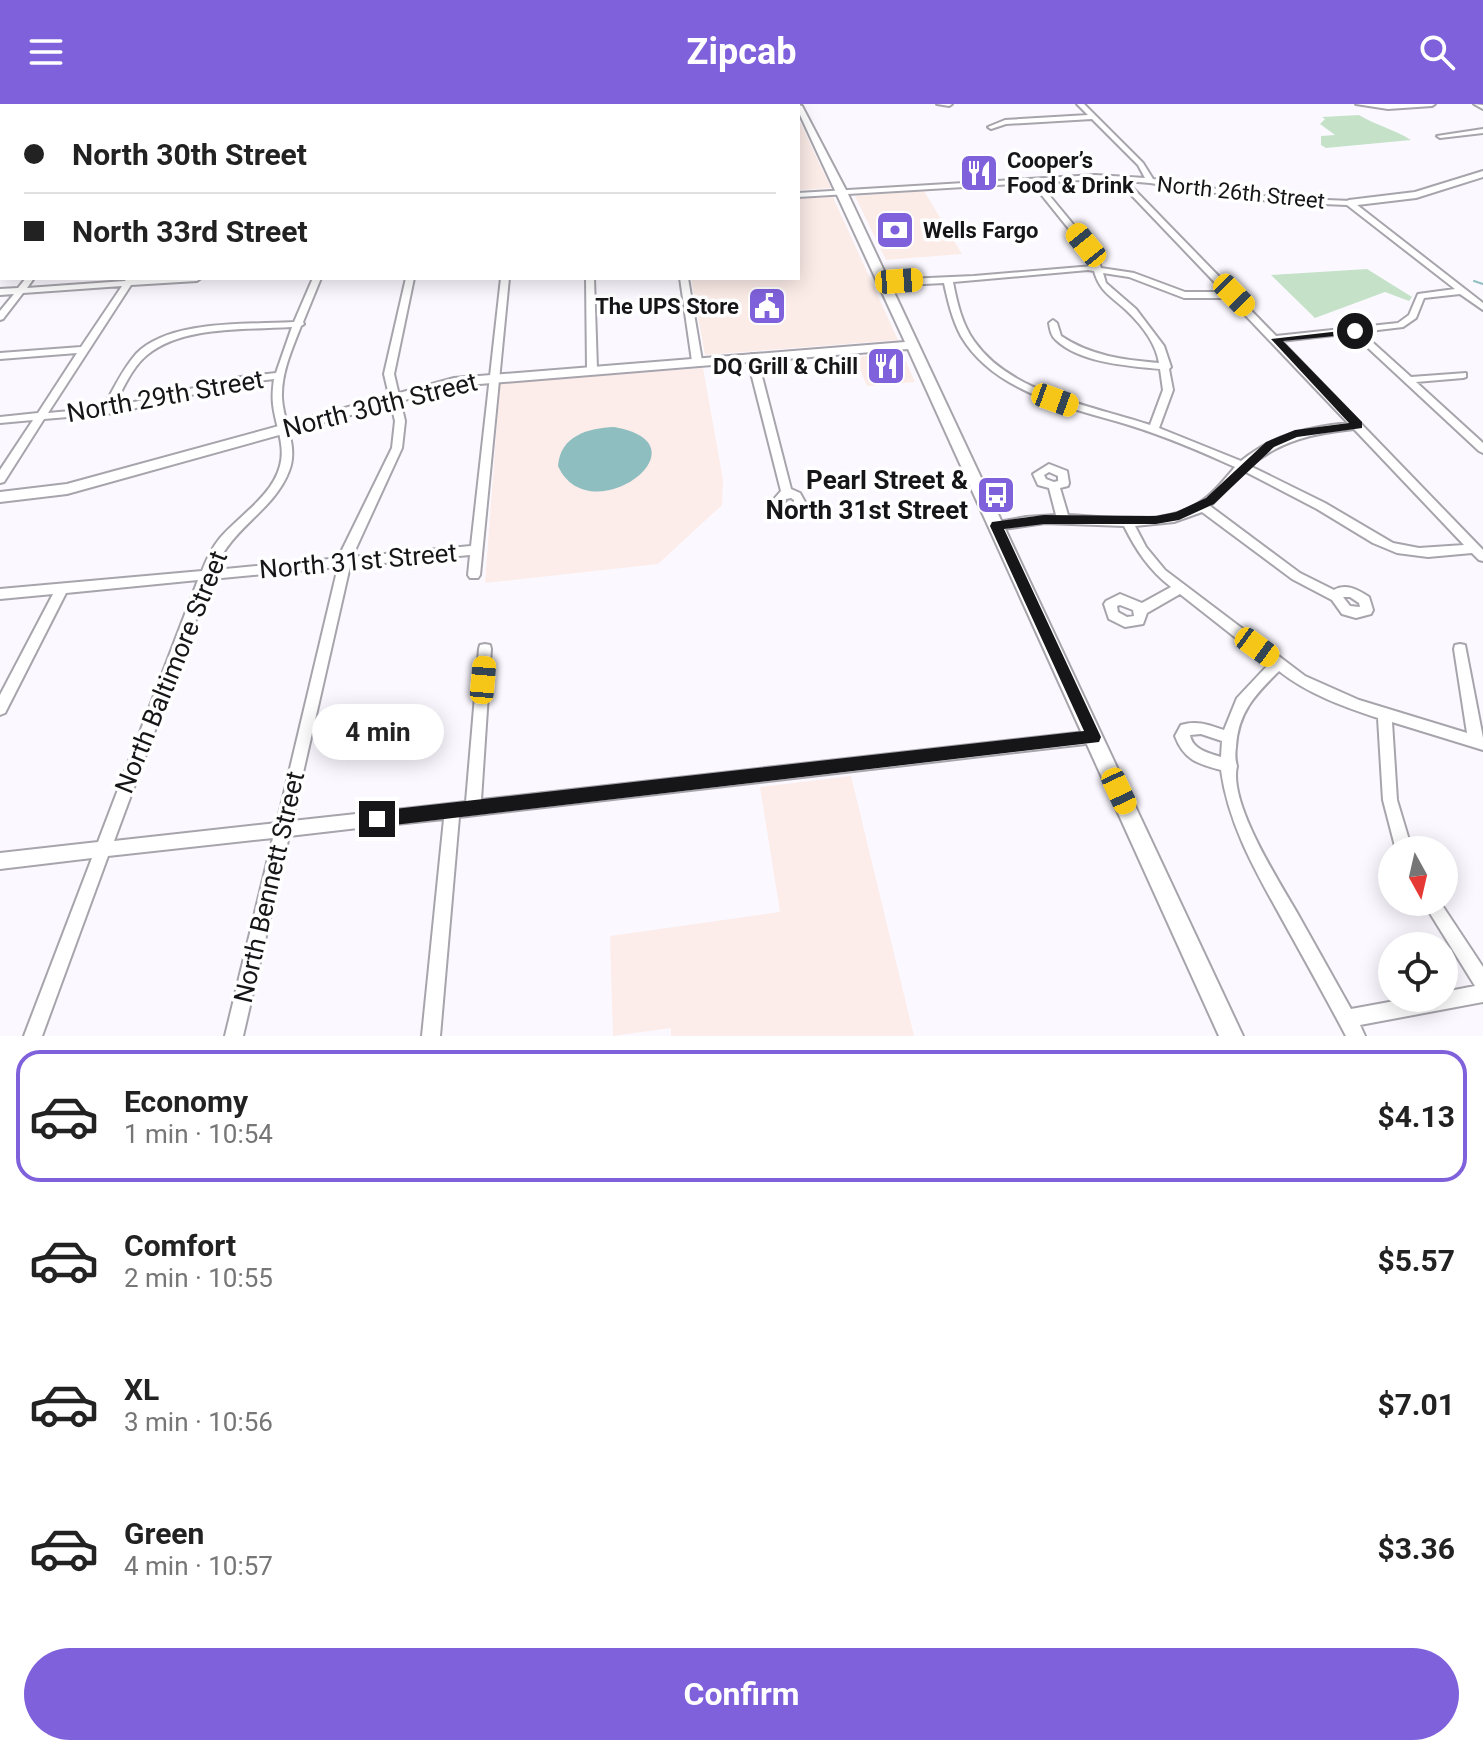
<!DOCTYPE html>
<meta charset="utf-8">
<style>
:root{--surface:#fff;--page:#f6f6f6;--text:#222;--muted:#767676;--line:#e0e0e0;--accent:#7f61dc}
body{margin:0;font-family:Roboto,sans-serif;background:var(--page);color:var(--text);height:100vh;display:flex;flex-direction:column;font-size:30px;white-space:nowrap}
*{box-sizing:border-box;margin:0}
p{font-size:26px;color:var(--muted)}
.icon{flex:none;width:44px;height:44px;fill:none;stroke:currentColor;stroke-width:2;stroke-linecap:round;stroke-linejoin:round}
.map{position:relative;height:932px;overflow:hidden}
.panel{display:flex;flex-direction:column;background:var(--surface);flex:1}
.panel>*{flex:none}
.top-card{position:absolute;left:0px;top:0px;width:800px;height:176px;box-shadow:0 4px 20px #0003;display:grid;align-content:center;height:176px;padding:0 24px;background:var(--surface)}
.needle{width:52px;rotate:172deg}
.tools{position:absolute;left:1378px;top:732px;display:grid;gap:16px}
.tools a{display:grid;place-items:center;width:80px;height:80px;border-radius:50%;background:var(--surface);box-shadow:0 4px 20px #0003;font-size:40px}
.end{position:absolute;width:36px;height:36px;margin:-18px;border:10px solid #161618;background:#fff;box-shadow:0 0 0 4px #fff}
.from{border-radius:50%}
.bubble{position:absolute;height:56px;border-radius:28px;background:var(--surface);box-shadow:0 4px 20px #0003;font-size:26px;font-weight:700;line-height:56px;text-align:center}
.car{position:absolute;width:24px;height:48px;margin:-24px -12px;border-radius:10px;box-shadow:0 0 6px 2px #0007;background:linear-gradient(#f5c518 24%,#345 0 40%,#f5c518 0 76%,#345 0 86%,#f5c518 0)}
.top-card b{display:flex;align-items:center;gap:28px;height:76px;font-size:30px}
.top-card b+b{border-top:2px solid var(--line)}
.top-card i{width:20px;height:20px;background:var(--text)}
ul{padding:14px 0 0;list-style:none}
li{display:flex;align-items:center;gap:24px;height:132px;margin:0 16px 12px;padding:0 8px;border:4px solid transparent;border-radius:24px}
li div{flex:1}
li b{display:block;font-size:30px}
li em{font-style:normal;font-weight:700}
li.selected{border-color:var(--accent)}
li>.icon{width:72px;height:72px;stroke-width:1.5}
.button{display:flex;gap:16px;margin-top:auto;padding:16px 24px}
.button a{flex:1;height:92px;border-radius:48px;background:var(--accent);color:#fff;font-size:32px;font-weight:700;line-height:92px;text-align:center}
header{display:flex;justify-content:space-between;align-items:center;height:104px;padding:0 24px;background:var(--accent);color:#fff;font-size:36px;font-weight:700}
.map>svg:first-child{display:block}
.commercial{fill:#fcece8}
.industrial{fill:#fcecea}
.green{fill:#c5e2c9}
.water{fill:#8ebebf}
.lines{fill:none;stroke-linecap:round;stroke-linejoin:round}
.stream{stroke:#8ebebf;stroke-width:2}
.minor-casing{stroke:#a7a4ac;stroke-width:4}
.major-casing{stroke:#a7a4ac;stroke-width:4}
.minor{fill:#fff;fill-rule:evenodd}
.major{fill:#fff;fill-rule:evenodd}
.route{fill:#161618}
.labels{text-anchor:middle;stroke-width:7;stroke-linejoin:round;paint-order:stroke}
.far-poi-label{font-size:22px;font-weight:bold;fill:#161618;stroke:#fff;text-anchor:start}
.far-street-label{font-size:22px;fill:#161618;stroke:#fff}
.street-label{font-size:26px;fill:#161618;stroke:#fff}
.poi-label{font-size:26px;font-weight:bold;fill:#161618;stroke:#fff;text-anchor:end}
</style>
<header><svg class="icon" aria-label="menu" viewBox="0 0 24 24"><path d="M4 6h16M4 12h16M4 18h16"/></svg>Zipcab<svg class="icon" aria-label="search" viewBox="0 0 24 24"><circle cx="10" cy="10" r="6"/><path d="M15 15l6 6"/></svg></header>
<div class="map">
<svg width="1483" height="932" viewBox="0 0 1483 932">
<rect width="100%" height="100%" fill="#fbf9ff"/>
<g class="commercial">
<polygon points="798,14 831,84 798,86"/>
<polygon points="924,87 962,150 886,156 855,92"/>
<polygon points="833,93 898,236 705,251 691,174 798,174 798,95"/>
<polygon points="902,249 915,278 867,282 855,253"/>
</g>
<g class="industrial">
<polygon points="703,264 723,376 722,401 658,460 485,479 500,279"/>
<polygon points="851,672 914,932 671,932 671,924 613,932 610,832 780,808 760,683"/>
</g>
<g class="green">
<path d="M1359,11C1377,22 1394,25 1411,36L1326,44L1321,41V32L1335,31L1320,20L1325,15L1322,13Z"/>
<polygon points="1367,165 1412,193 1409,197 1385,188 1315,214 1271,171"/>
</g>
<path class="water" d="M614,323C713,340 589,431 558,362C560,332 588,324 614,323Z"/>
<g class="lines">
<polyline class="stream" points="1474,177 1483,180"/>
<defs>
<g id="minor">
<polygon points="4,0 11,0 10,2 3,2"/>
<polygon points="84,0 91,0 90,2 83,2"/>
<polygon points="164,0 171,0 170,2 163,2"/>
<polygon points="239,0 245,0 244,2 238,2"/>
<rect x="378" y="0" width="6" height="2"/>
<rect x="448" y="0" width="6" height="2"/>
<rect x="518" y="0" width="6" height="2"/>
<rect x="585" y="0" width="6" height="2"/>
<rect x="655" y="0" width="6" height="2"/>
<polygon points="937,0 952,0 949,2"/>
<path d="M1077,0H1084L1143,59L1153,75L1275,94L1352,97L1483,199V206L1460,190L1424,194L1416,214L1403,223L1361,228L1411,273L1466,269V273L1463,274L1416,278L1483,339V349L1479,347L1352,229L1281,237L1483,446V457L1479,456L1472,449L1428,453L1397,449L1373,439L1317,405L1244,367L1210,402L1300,469L1334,486C1346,479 1358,486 1369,493L1373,506L1371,510L1356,514L1342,510L1332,496L1292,475L1202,408L1174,418L1135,422L1146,443L1165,466L1305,572L1359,596L1467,629L1454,545L1455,541L1460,540L1465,541L1483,634V646L1392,618L1397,696L1412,746H1396L1383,696L1378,614C1344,603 1308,590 1279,567C1255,591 1238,608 1236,643C1235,651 1235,655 1237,662C1228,700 1281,780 1300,814C1317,844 1334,875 1351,905L1411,894H1444V888L1475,882L1423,798H1440L1483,863V898L1360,921L1365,932H1346C1327,896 1307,860 1287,824C1259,773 1229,724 1221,666C1198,660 1184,656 1175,632L1181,621C1197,616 1209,621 1224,626L1237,594L1269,560L1180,490L1147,509L1143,520L1125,523L1109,515L1104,500L1106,497L1120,490L1142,499L1171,483C1149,466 1136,446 1124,422L1045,419L996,426L990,422L992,419L1026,413L1056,411L1049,384L1038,381L1033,370L1049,360L1067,367L1069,379L1068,382L1060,384L1068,411C1109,413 1162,423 1199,399C1213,390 1224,376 1235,363C1202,348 1167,333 1132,322C1073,304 995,290 961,232C952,215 948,197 944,179L884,182L880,179L884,176L974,172L1093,162L1089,150L1032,79L798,93V89L1095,71L1145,74L1138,61L1092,15L1006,20L991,25L988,23L1005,16L1088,11ZM1095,75L1118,77L1224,188H1185L1134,169L1101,164L1096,148L1039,79ZM1126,77L1150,79L1275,98L1347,101L1455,185L1418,190L1409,211L1398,219L1276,232L1237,192V189L1234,188ZM1088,166L1094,167C1100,188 1111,192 1126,206C1141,220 1156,239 1159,259C1124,256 1091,252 1061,232L1057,219L1053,216L1049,219C1050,225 1051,232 1056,236C1080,259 1129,262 1160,265L1163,286L1150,321C1093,302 1011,290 974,237C962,220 957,199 953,178ZM1103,169L1129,173L1184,194H1229L1348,319C1308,323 1273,331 1241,357L1159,324L1173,286L1169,265L1171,263L1164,242L1136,205L1106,179ZM1354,325L1464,441L1419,444L1393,439L1325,399L1250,362C1281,336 1315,329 1354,325ZM1049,368L1058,372V377L1054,378L1046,375L1044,371ZM1343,493H1350L1359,499L1360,503L1350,502ZM1120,501L1133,506L1134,512L1127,513L1118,508L1117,502ZM1201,630L1222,637L1221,653C1208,649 1192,645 1190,631Z"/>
<polygon points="1356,0 1435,0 1432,2 1388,5"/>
<polygon points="1474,0 1483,1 1483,5"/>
<polygon points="1483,25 1483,29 1440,34 1437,32"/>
<rect x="0" y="32" width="2" height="4"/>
<rect x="0" y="63" width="2" height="4"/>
<rect x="0" y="88" width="2" height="6"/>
<rect x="0" y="99" width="2" height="4"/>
<rect x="0" y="139" width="2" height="5"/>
<path d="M26,174H34L27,184L125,177L127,174H135L134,176L201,174L197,177L131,181L48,309L103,304C113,286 122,266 136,250C170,215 249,221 294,218L313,174H321L303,218L304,220L301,222C292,245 281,269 282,294C283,318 299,342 289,367C274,407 229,425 215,466L340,454L342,446L392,344L395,317L384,270L406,174H414L394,270L405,317L402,344L352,453L471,442L501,174H509L480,471L478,474H470L468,471L470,451L350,462L292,717L356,710H364L370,714L372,710L377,708L466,698L479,545L480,541L485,540L490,541L491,545L481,696L1094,627L1099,629L1101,633L1099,637L1094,639L459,713L440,932H422L444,715L377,722L372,720L374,725L371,730L366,732L361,730L358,724L289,732L243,932H225L273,734L108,752L42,932H24L92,754L0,765V749L98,738L198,476L66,489L5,609L0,611V591L53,490L0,495V485L202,467C207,454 212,444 220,434C240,411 272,392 280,362C286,341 275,321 273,300C272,291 273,283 274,275L241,279L115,309L44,315L4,378L0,379V366L33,316L0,319V313L38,309L77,249L0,255V249L81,243L122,182L23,189L3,215L0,216V207L14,190L0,191V185L18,184ZM292,223L276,269L241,273L113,303C123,286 131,264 147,251C183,221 248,226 292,223ZM338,463L277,719L114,737L211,475Z"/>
<polygon points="586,174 594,174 597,265 592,268 587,265"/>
<polygon points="680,174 688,174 702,257 697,260 692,257"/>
<path d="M752,250L757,253L791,385L800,389L805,398L801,410L790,415L779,412L773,402L774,395L781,387L747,253ZM791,394L794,396V402L788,407L784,404L786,395Z"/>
</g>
<g id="major">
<polygon points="27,0 72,0 25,2"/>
<polygon points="93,0 136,0 91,2"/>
<polygon points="795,0 802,2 847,88 1243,932 1219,932 908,245 455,282 67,390 0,398 0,388 67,380 454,274 905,238"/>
<polygon points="0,1 5,2 2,2 0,7"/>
<polygon points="1483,67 1483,73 1416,94 1349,102 1344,99 1349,96 1415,88"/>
</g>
</defs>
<use href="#minor" class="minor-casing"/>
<use href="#major" class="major-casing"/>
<use href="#minor" class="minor"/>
<use href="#major" class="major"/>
</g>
<polygon class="route" points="1358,225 1355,230 1283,237 1362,318 1362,324 1297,333 1274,343 1214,400 1179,416 1156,420 1044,420 1004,425 1101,633 1099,638 377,723 371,721 369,715 377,707 1084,627 990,422 992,418 1044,411 1156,412 1176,408 1206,394 1266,338 1295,326 1349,319 1271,235"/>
<defs>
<symbol id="restaurant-square" viewBox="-11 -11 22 22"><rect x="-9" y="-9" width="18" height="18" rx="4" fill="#7f61dc" stroke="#fff"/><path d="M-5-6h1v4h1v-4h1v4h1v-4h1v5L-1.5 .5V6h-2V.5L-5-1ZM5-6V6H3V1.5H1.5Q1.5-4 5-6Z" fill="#fff"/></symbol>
<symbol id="bank-square" viewBox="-11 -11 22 22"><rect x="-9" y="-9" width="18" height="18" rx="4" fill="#7f61dc" stroke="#fff"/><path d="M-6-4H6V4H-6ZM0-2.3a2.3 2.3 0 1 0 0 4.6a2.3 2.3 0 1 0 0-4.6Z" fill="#fff"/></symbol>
<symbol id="civic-square" viewBox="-11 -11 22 22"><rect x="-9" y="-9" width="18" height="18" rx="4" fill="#7f61dc" stroke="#fff"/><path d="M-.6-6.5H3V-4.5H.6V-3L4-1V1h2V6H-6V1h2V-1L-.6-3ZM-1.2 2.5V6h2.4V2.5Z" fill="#fff"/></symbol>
<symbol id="bus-square" viewBox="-11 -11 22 22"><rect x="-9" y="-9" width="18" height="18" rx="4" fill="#7f61dc" stroke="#fff"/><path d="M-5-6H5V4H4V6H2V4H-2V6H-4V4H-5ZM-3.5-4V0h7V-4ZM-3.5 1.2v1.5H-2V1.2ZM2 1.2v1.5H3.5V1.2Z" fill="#fff"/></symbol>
</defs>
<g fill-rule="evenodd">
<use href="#restaurant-square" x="957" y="47" width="44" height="44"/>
<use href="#bank-square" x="873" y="104" width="44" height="44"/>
<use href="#civic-square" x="745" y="180" width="44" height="44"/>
<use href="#restaurant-square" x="864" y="240" width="44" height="44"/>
<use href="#bus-square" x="974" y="369" width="44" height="44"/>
</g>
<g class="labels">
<g class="far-poi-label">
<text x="1007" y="64">Cooper’s<tspan x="1007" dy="25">Food &amp; Drink</tspan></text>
<text x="923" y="134">Wells Fargo</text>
<text x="739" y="210" text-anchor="end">The UPS Store</text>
<text x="858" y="270" text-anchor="end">DQ Grill &amp; Chill</text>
</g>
<g class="far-street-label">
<text transform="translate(1241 88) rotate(6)" y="8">North 26th Street</text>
</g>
<g class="street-label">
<text transform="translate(165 292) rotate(-10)" y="9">North 29th Street</text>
<text transform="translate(380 301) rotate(-14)" y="9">North 30th Street</text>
<text transform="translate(358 457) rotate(-5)" y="9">North 31st Street</text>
<text transform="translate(171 568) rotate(-68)" y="9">North Baltimore Street</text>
<text transform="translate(269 783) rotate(-77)" y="9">North Bennett Street</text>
</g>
<g class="poi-label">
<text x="968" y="385">Pearl Street &amp;<tspan x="968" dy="30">North 31st Street</tspan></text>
</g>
</g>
</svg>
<div class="tools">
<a><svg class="needle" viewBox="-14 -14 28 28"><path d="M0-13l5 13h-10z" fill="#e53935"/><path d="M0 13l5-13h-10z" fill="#767676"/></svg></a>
<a><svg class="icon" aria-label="locate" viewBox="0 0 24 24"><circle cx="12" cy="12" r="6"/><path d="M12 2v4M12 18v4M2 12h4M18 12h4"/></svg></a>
</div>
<i class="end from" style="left:1355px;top:227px"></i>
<i class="end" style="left:377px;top:715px"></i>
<div class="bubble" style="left:312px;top:600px;width:132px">4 min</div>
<i class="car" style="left:1086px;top:141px;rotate:321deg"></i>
<i class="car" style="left:899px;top:177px;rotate:86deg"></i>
<i class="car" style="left:1234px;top:191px;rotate:136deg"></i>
<i class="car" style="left:1055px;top:296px;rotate:110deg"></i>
<i class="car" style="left:1257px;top:543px;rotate:126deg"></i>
<i class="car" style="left:483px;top:576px;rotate:5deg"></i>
<i class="car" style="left:1119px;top:687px;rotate:155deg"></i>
<div class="top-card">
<b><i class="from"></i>North 30th Street</b>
<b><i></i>North 33rd Street</b>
</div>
</div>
<section class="panel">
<ul>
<li class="selected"><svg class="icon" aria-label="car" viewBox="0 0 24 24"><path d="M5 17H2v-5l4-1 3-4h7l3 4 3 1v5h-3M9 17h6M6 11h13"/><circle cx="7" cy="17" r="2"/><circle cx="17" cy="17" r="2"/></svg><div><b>Economy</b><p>1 min · 10:54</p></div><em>$4.13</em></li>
<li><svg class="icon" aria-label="car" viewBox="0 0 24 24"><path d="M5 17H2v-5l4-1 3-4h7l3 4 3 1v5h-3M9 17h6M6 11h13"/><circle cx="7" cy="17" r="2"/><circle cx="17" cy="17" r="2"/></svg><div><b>Comfort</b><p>2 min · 10:55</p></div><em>$5.57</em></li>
<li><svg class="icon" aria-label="car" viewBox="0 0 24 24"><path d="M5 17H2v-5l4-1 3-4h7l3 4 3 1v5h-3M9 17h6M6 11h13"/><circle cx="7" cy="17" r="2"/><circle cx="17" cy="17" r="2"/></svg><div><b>XL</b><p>3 min · 10:56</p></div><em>$7.01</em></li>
<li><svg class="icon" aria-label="car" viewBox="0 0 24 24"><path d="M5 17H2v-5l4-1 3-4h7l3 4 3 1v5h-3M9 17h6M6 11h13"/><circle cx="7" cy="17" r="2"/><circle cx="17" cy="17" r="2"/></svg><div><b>Green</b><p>4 min · 10:57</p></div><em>$3.36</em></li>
</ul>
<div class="button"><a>Confirm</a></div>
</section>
